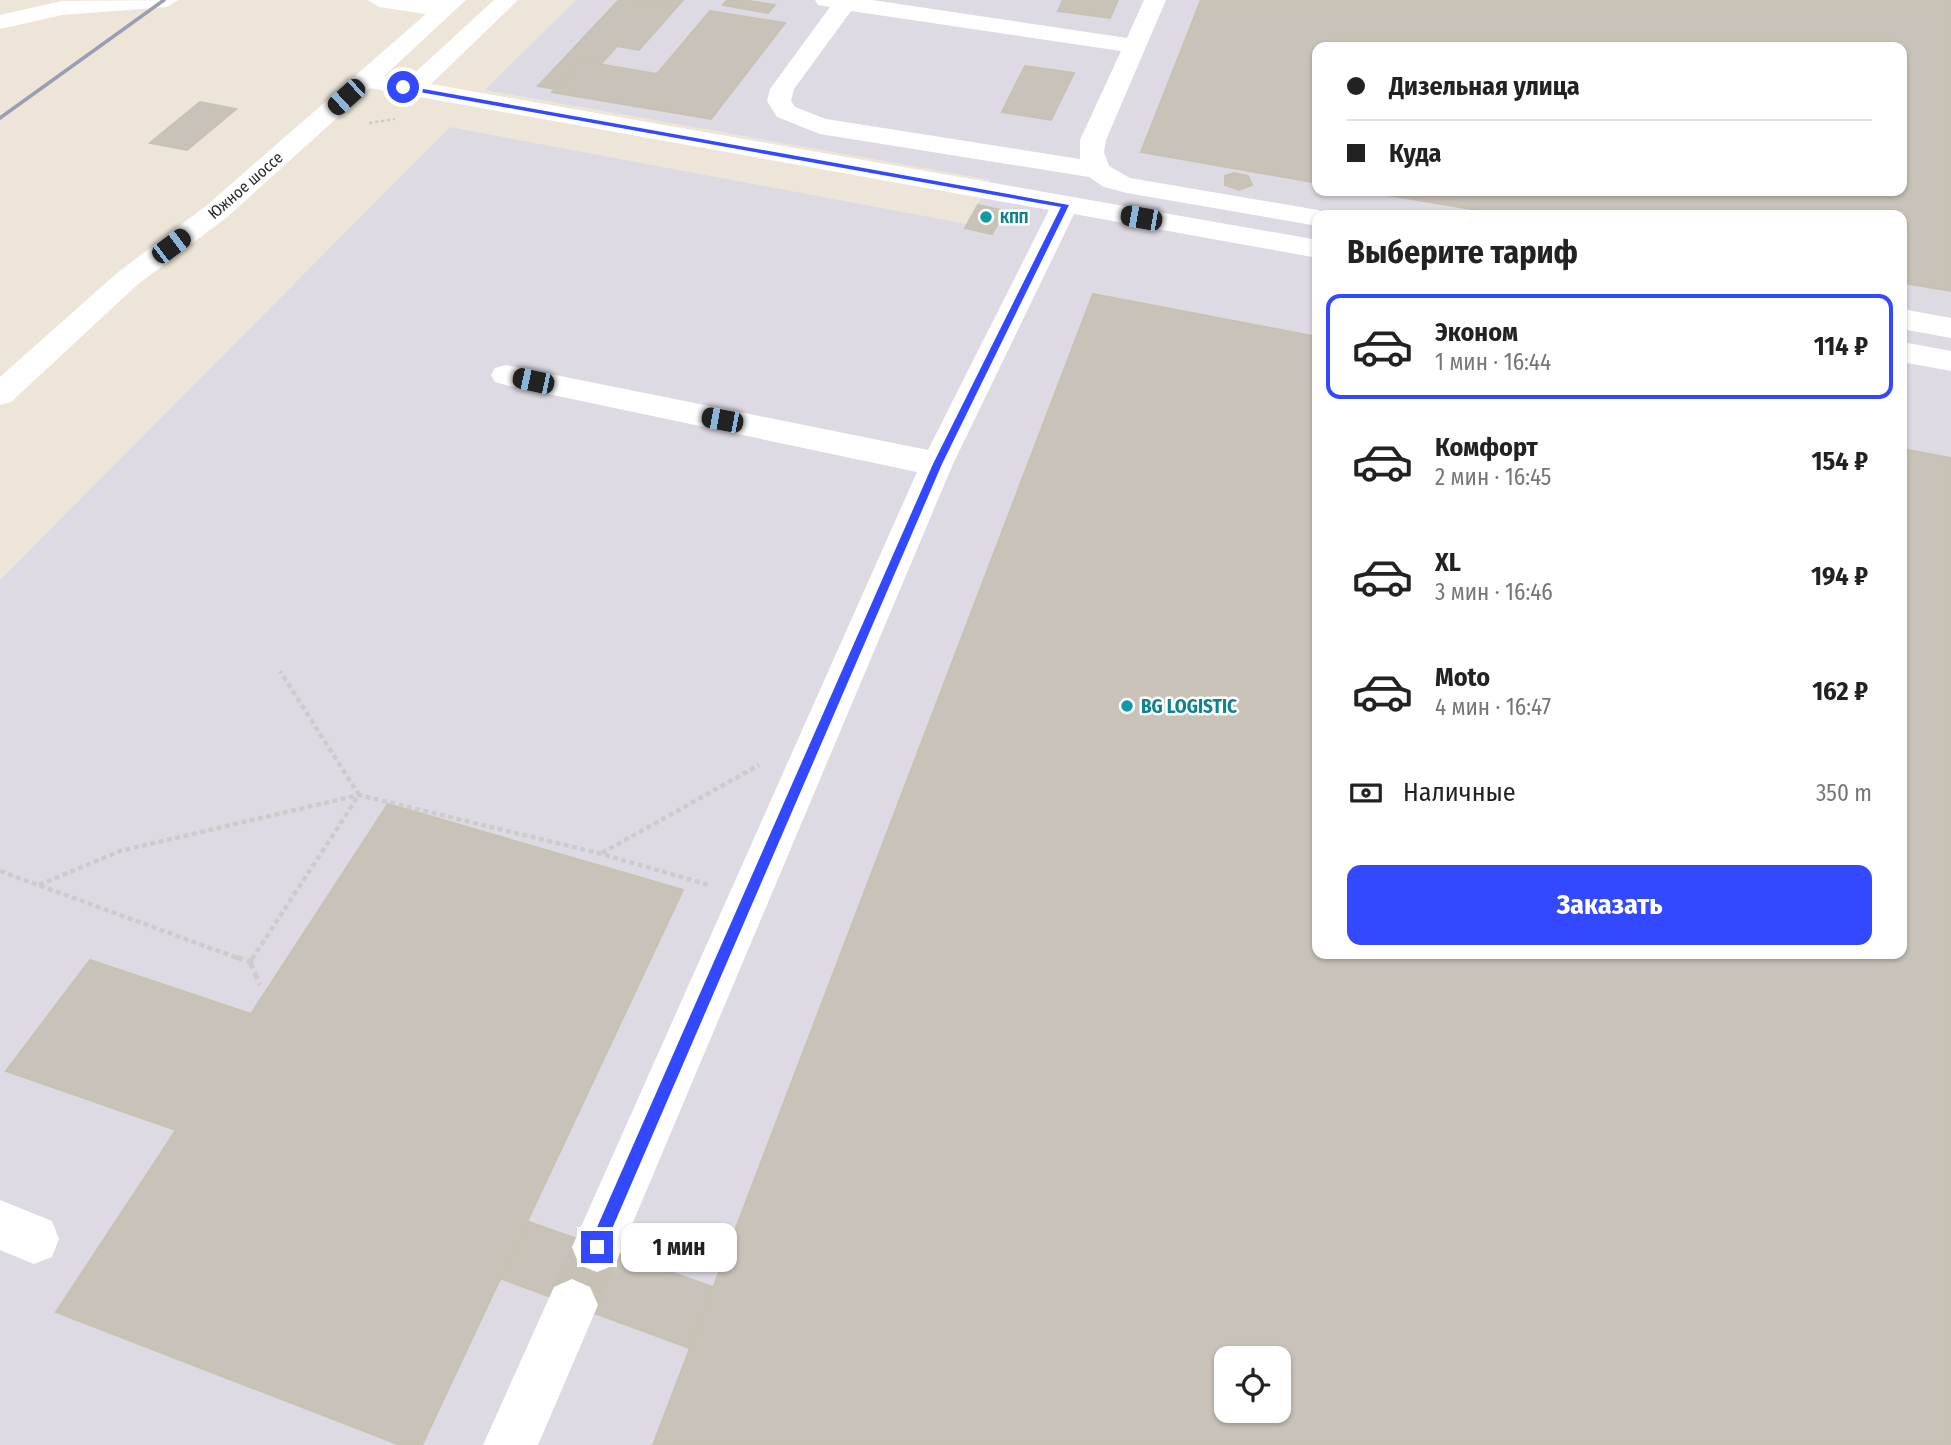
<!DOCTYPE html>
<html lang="ru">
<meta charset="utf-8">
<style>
:root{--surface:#fff;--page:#f6f6f6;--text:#222;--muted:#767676;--line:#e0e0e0;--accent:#3349ff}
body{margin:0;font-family:"Fira Sans Condensed",sans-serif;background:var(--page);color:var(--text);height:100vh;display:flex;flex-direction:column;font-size:26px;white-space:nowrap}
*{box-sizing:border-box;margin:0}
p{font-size:23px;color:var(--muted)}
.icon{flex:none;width:38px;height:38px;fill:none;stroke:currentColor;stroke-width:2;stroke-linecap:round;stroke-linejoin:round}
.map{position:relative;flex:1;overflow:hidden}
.side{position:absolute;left:1312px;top:210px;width:595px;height:749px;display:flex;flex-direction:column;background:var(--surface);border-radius:14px;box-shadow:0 2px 5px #0004}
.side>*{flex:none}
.guide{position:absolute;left:1312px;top:42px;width:595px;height:154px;border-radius:14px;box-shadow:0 2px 5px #0004;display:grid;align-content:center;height:154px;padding:0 35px;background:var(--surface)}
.tools{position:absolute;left:1214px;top:1346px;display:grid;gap:14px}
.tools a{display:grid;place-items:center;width:77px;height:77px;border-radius:14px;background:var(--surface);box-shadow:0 2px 5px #0004;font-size:35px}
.end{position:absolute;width:32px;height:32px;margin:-16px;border:9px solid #3349ff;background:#fff;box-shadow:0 0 0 4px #fff}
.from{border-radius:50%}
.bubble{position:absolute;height:49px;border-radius:14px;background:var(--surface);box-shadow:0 2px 5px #0004;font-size:23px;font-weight:700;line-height:49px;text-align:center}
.car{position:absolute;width:21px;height:42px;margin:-21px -10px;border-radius:9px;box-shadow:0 0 5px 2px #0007;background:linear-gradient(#222 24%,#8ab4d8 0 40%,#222 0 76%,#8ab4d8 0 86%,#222 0)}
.guide b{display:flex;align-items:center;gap:24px;height:66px;font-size:26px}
.guide b+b{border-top:2px solid var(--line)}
.guide i{width:18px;height:18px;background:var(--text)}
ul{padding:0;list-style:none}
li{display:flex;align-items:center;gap:21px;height:105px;margin:0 14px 10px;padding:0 21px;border:4px solid transparent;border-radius:14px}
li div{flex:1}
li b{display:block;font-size:26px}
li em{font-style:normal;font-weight:700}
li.active{border-color:var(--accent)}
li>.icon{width:63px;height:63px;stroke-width:1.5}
h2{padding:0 35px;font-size:32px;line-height:84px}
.pay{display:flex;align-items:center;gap:18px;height:77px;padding:0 35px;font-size:26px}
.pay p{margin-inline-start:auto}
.button{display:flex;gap:14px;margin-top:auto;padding:14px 35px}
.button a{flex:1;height:80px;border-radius:14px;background:var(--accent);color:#fff;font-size:28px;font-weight:700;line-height:80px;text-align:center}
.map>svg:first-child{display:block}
.industrial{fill:#dedae4;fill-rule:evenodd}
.building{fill:#c8c2b8;stroke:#c8c2b2;stroke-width:2;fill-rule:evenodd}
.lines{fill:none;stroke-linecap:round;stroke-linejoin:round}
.minor-tunnel{stroke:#c6c0b5;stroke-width:49;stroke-dasharray:49 24;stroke-linecap:butt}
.path-far2{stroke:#ccc;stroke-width:2.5;stroke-dasharray:3.5 2.5;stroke-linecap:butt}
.path-far1{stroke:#ccc;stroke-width:4.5;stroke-dasharray:5 3.5;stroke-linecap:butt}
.path{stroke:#ccc;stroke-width:5;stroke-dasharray:7 4.5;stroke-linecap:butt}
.minor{fill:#fff;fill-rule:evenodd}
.rail{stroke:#9b9db5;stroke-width:3.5}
.route{fill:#3349ff}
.culture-dot{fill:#0f9aa8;stroke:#fff;stroke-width:2.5}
.labels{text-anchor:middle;stroke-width:5;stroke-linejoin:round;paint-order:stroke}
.far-street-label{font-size:16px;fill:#292929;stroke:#fff}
.far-culture-label{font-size:16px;font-weight:bold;fill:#0d838f;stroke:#fff;text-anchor:start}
.culture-label{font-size:19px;font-weight:bold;fill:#0d838f;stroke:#fff;text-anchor:start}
</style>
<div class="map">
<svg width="1951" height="1445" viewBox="0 0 1951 1445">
<rect width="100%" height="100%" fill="#ede6d8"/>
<path class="industrial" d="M576,0H1951V1445H0V580L450,127L967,224L991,180L485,90ZM1318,47H1902V191H1318ZM1318,215H1902V954H1318ZM1227,1358H1279V1410H1227Z"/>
<g class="building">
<polygon points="619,0 682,1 639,50 617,46 601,64 581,60 555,89 538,86"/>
<polygon points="727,0 743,0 775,5 768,13 723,5"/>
<polygon points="1063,0 1118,0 1110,18 1058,11"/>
<polygon points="1201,0 1951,0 1951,291 1902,283 1902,215 1507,215 1364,191 1902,191 1902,47 1318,47 1318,183 1141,152"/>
<polygon points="710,11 785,23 711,119 552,92 581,61 657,74"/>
<polygon points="1025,66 1074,73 1051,120 1002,112"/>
<polygon points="200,102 236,109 187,150 150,143"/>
<polygon points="1234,173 1248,176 1252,185 1239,190 1225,185 1225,176"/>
<polygon points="978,205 1005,211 992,234 965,228"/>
<path d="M1093,294L1318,337V954H1902V449L1951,458V1445H653ZM1227,1358H1279V1410H1227Z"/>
<polygon points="388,804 683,890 422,1445 400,1445 56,1312 176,1130 6,1071 90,960 251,1014"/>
<polygon points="529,1222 713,1287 689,1348 502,1279"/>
</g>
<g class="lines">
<polyline class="minor-tunnel" points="572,1305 597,1247"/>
<polyline class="path-far2" points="369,123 395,119"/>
<g class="path-far1">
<polyline points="602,853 759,765"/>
<polyline points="0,871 240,959"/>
<polyline points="39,885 120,851 359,795 602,854 709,885"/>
<polyline points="252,959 359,795 280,671"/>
</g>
<g class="path">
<polyline points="236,957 250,962 253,957"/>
<polyline points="250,962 260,985"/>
</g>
<g class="minor">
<polygon points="178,0 167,7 62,15 0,29 0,15 62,1"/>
<polygon points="368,0 466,0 384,76 407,80 494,0 518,0 431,84 1318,240 1318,258 1074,214 953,464 615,1265 597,1272 579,1265 572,1247 917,472 506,385 495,382 491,375 495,368 506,365 928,450 1049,210 370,88 226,218 137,285 11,402 0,405 0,377 117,273 206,206 426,14 379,7"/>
<path d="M815,0H872L1127,38L1144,0H1166L1106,140L1104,152L1109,166L1130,178L1318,210L1330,215H1318V226L1127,193L1104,187L1089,177L820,134L777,117L767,101L770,89L830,7L818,5ZM851,11L1121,51L1080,140V159L826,119L795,107L791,101L794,89Z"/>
<polygon points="1902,309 1951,318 1951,338 1902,329"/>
<polygon points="1902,342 1951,351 1951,371 1902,362"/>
<polygon points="0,1200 52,1221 59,1239 52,1257 34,1264 0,1250"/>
<polygon points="572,1279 590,1287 598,1305 538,1445 483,1445 554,1287"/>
</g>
<polyline class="rail" points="0,118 164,0"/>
</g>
<polygon class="route" points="401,85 1069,205 942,464 602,1252 597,1254 591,1252 591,1241 933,464 1061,207 403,89"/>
<g class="culture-dot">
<circle cx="986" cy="217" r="7"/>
<circle cx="1127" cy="706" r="7"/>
</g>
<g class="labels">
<g class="far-street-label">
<text transform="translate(245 185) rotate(-41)" y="6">Южное шоссе</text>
</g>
<g class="far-culture-label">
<text x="1000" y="223">КПП</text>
</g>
<g class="culture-label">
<text x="1141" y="713">BG LOGISTIC</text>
</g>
</g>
</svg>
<div class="tools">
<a><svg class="icon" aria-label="locate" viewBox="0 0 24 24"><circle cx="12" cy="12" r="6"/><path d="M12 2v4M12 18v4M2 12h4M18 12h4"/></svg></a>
</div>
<i class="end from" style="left:403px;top:87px"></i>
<i class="end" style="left:597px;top:1247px"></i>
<div class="bubble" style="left:621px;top:1223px;width:116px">1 мин</div>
<i class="car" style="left:346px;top:97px;rotate:228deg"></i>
<i class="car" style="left:1141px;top:218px;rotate:280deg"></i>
<i class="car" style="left:171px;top:246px;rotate:53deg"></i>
<i class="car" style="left:533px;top:381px;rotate:282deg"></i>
<i class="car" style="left:722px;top:420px;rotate:281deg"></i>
<div class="guide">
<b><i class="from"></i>Дизельная улица</b>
<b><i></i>Куда</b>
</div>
<section class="side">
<h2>Выберите тариф</h2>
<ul>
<li class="active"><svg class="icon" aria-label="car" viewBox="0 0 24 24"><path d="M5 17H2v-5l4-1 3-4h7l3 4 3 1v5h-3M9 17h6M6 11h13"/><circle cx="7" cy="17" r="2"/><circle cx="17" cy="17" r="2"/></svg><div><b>Эконом</b><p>1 мин · 16:44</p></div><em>114 ₽</em></li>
<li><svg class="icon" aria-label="car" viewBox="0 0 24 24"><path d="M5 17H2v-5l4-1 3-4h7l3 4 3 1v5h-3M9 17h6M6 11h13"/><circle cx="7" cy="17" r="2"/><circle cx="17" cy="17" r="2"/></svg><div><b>Комфорт</b><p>2 мин · 16:45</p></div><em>154 ₽</em></li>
<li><svg class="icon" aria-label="car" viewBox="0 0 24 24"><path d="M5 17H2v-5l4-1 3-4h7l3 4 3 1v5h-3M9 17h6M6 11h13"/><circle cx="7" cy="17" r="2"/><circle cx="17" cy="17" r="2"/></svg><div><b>XL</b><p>3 мин · 16:46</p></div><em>194 ₽</em></li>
<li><svg class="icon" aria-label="car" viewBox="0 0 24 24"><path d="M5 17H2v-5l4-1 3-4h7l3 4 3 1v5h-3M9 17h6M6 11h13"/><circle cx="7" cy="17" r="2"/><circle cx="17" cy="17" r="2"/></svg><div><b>Moto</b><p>4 мин · 16:47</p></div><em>162 ₽</em></li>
</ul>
<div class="pay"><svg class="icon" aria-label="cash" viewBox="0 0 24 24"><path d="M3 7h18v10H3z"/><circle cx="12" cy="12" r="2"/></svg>Наличные<p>350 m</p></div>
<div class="button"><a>Заказать</a></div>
</section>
</div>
